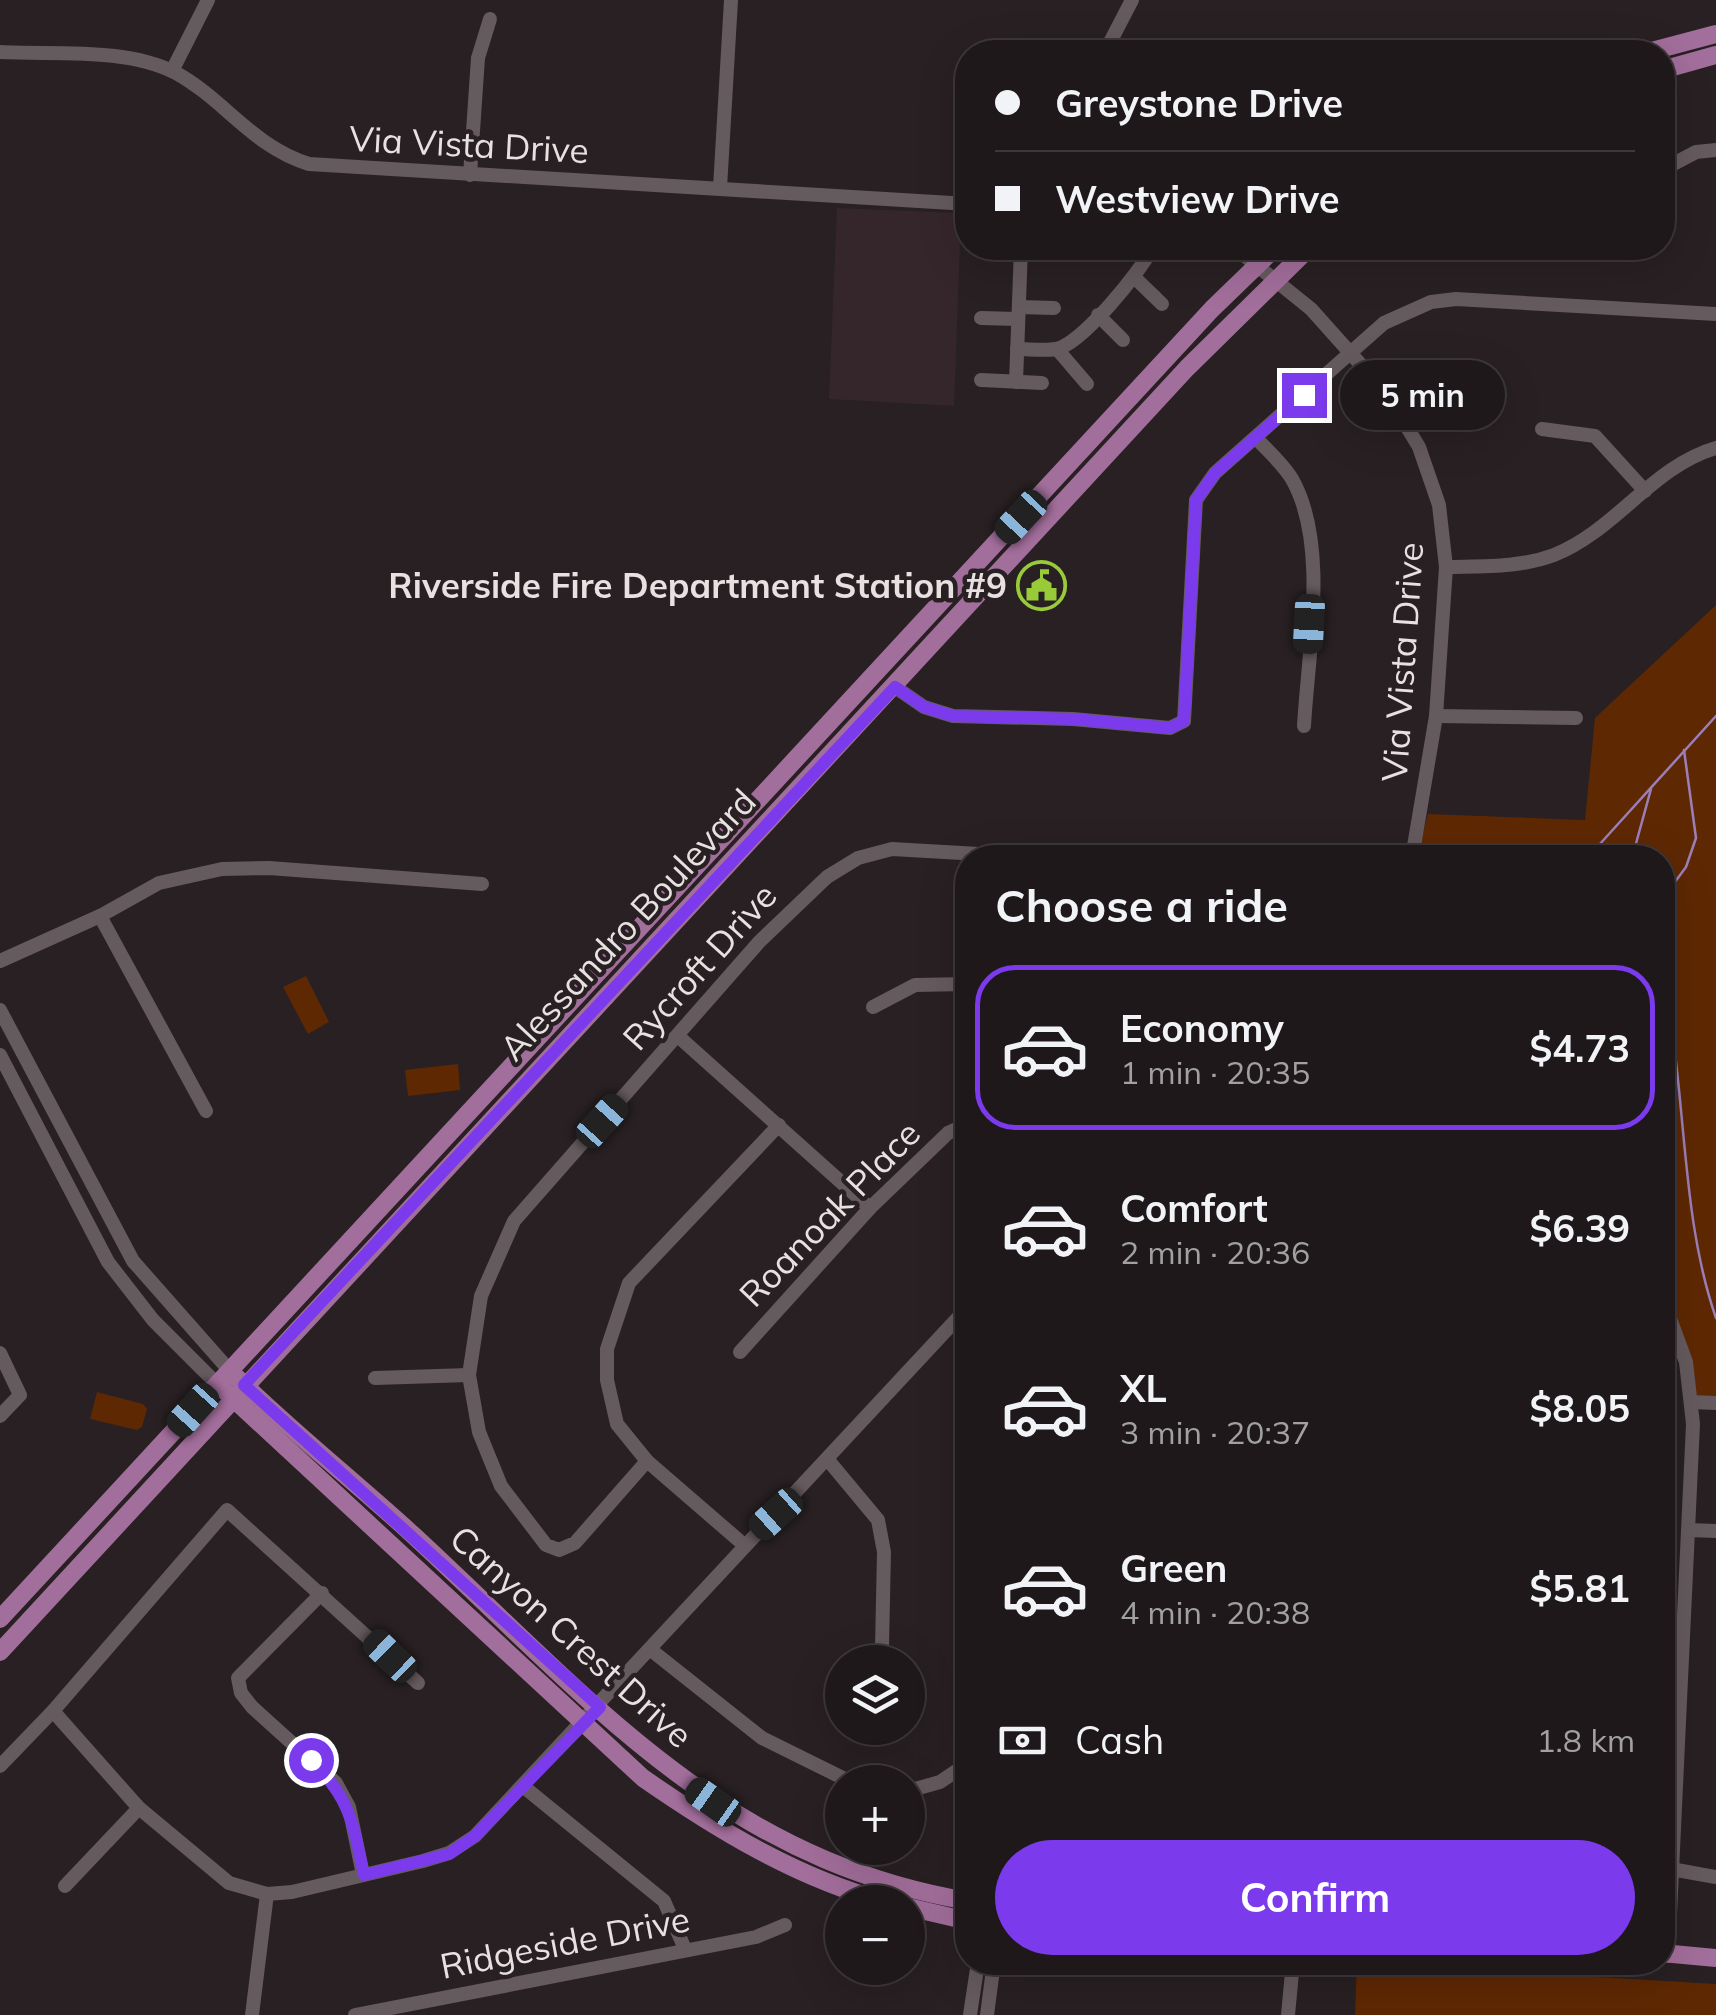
<!DOCTYPE html>
<meta charset="utf-8">
<style>
:root{--surface:#1e181a;--page:#2b2527;--text:#f1f3f6;--muted:#a1a0a2;--line:#3c3739;--accent:#7c3aed}
body{margin:0;font-family:Mulish,sans-serif;background:var(--page);color:var(--text);height:100vh;display:flex;flex-direction:column;font-size:38px;white-space:nowrap}
*{box-sizing:border-box;margin:0}
p{font-size:32px;color:var(--muted)}
.icon{flex:none;width:55px;height:55px;fill:none;stroke:currentColor;stroke-width:2;stroke-linecap:round;stroke-linejoin:round}
.map{position:relative;flex:1;overflow:hidden}
.side{position:absolute;left:955px;top:845px;width:720px;height:1130px;display:flex;flex-direction:column;background:var(--surface);border-radius:40px;box-shadow:0 10px 40px #0002,0 0 0 2px var(--line)}
.side>*{flex:none}
.banner{position:absolute;left:955px;top:40px;width:720px;height:220px;border-radius:40px;box-shadow:0 10px 40px #0002,0 0 0 2px var(--line);display:grid;align-content:center;height:220px;padding:0 40px;background:var(--surface)}
.controls{position:absolute;left:825px;top:1645px;display:grid;gap:20px}
.controls a{display:grid;place-items:center;width:100px;height:100px;border-radius:50%;background:var(--surface);box-shadow:0 10px 40px #0002,0 0 0 2px var(--line);font-size:50px}
.end{position:absolute;width:45px;height:45px;margin:-22px;border:12px solid #7c3aed;background:#fff;box-shadow:0 0 0 5px #fff}
.from{border-radius:50%}
.bubble{position:absolute;height:70px;border-radius:35px;background:var(--surface);box-shadow:0 10px 40px #0002,0 0 0 2px var(--line);font-size:32px;font-weight:700;line-height:70px;text-align:center}
.car{position:absolute;width:30px;height:60px;margin:-30px -15px;border-radius:12px;box-shadow:0 0 8px 2px #0007;background:linear-gradient(#222 24%,#8ab4d8 0 40%,#222 0 76%,#8ab4d8 0 86%,#222 0)}
.banner b{display:flex;align-items:center;gap:35px;height:95px;font-size:38px}
.banner b+b{border-top:2px solid var(--line)}
.banner i{width:25px;height:25px;background:var(--text)}
ul{padding:0;list-style:none}
li{display:flex;align-items:center;gap:30px;height:165px;margin:0 20px 15px;padding:0 20px;border:5px solid transparent;border-radius:40px}
li div{flex:1}
li b{display:block;font-size:38px}
li em{font-style:normal;font-weight:700}
li.on{border-color:var(--accent)}
li>.icon{width:90px;height:90px;stroke-width:1.5}
h2{padding:0 40px;font-size:45px;line-height:120px}
.pay{display:flex;align-items:center;gap:25px;height:110px;padding:0 40px;font-size:38px}
.pay p{margin-inline-start:auto}
.button{display:flex;gap:20px;margin-top:auto;padding:20px 40px}
.button a{flex:1;height:115px;border-radius:60px;background:var(--accent);color:#fff;font-size:40px;font-weight:700;line-height:115px;text-align:center}
.map>svg:first-child{display:block}
.built{fill:#35262c}
.green{fill:#5e2803}
.lines{fill:none;stroke-linecap:round;stroke-linejoin:round}
.stream{stroke:#9c7fb9;stroke-width:2.5}
.minor{stroke:#655a5e;stroke-width:14}
.major{stroke:#a26e9b;stroke-width:18}
.route{stroke:#7c3aed;stroke-width:12}
.labels{text-anchor:middle;stroke-width:9;stroke-linejoin:round;paint-order:stroke}
.street-label{font-size:35px;fill:#e7e1e2;stroke:#282022}
.poi-label{font-size:35px;font-weight:bold;fill:#e7e1e2;stroke:#282022;text-anchor:end}
</style>
<div class="map">
<svg width="1716" height="2015" viewBox="0 0 1716 2015">
<rect width="100%" height="100%" fill="#282022"/>
<polygon class="built" points="837,208 961,213 954,406 829,399"/>
<g class="green">
<polygon points="1716,605 1716,1409 1692,1408 1663,1294 1662,858 1417,858 1428,814 1585,820 1595,718"/>
<polygon points="306,976 329,1022 308,1034 283,987"/>
<polygon points="458,1064 460,1090 408,1096 405,1070"/>
<polygon points="97,1392 143,1404 147,1409 142,1427 137,1430 90,1419"/>
<polygon points="1357,1963 1716,1984 1716,2015 1355,2015"/>
</g>
<g class="lines">
<g class="stream">
<polyline points="1572,858 1599,845 1716,716"/>
<polyline points="1632,858 1651,789"/>
<polyline points="1662,964 1669,890 1686,867 1696,838 1684,750"/>
<path d="M1662,1010C1665,1026 1673,1039 1675,1054C1686,1141 1687,1235 1716,1318"/>
</g>
<g class="minor">
<path d="M0,52C55,55 126,47 176,73C225,100 253,147 309,164L968,204"/>
<polyline points="1105,52 1132,0"/>
<polyline points="172,71 208,0"/>
<polyline points="1662,170 1696,152 1716,150"/>
<polyline points="470,175 478,58 490,19"/>
<polyline points="720,188 731,0"/>
<polyline points="1021,248 1058,251"/>
<polyline points="1235,248 1311,309 1387,394 1419,447 1439,505 1446,567 1436,716 1412,858"/>
<polyline points="985,251 1021,253"/>
<polyline points="1134,277 1162,304"/>
<polyline points="1019,307 1054,308"/>
<polyline points="1098,315 1123,340"/>
<polyline points="981,318 1018,319"/>
<path d="M1017,349C1029,349 1044,351 1056,349C1081,345 1142,270 1152,248"/>
<polyline points="1057,349 1087,384"/>
<polyline points="981,380 1042,383"/>
<polyline points="1016,382 1021,248"/>
<polyline points="1542,429 1595,436 1645,491"/>
<path d="M1256,438C1268,451 1283,464 1292,479C1329,544 1308,653 1304,726"/>
<path d="M1446,567C1482,566 1519,568 1554,555C1615,531 1653,466 1716,448"/>
<polyline points="895,687 924,707 953,716 1073,719 1170,728 1184,721 1196,500 1215,473 1384,323 1431,302 1456,299 1716,314"/>
<polyline points="1436,716 1576,718"/>
<polyline points="100,916 206,1111"/>
<polyline points="0,961 100,916 159,883 222,869 269,868 482,884"/>
<polyline points="873,1007 915,985 968,984"/>
<polyline points="0,1010 133,1261 230,1371"/>
<polyline points="679,1037 870,1208"/>
<polyline points="0,1055 108,1262 153,1320 217,1384"/>
<polyline points="1662,1297 1686,1362 1693,1424 1668,1956"/>
<polyline points="740,1352 870,1208 948,1133 968,1124"/>
<polyline points="0,1353 20,1395 0,1416"/>
<polyline points="375,1378 469,1375"/>
<polyline points="1691,1402 1716,1403"/>
<polyline points="828,1460 878,1520 884,1552 882,1647"/>
<polyline points="647,1461 575,1543 559,1550 546,1545 501,1486 479,1432 469,1375 481,1296 514,1221 759,942 827,877 858,858 892,849 1049,858"/>
<polyline points="1688,1530 1716,1531"/>
<polyline points="743,1544 647,1461 617,1424 607,1380 607,1349 629,1283 779,1125"/>
<polyline points="322,1593 238,1678 241,1693 252,1707 336,1783 349,1807 363,1875"/>
<polyline points="651,1650 762,1738 851,1782"/>
<polyline points="53,1711 139,1808 229,1883 267,1894 292,1892 423,1861 449,1853 475,1836 968,1307"/>
<polyline points="0,1766 53,1711 227,1510 418,1683"/>
<polyline points="524,1787 664,1901 685,1949"/>
<polyline points="908,1791 940,1782 968,1763"/>
<polyline points="1671,1869 1716,1877"/>
<polyline points="65,1886 139,1808"/>
<polyline points="252,2015 267,1894"/>
<polyline points="355,2015 756,1937 785,1925"/>
<polyline points="970,2015 978,1962"/>
<polyline points="987,2015 994,1962"/>
<polyline points="1288,2015 1293,1962"/>
</g>
<g class="major">
<polyline points="1648,52 1716,34"/>
<polyline points="1662,70 1716,55"/>
<path d="M236,1377C292,1432 354,1481 412,1534C587,1695 719,1859 968,1901"/>
<path d="M225,1391L643,1778C718,1830 797,1878 886,1902"/>
<polyline points="0,1619 1212,309 1275,248"/>
<polyline points="0,1652 1187,368 1309,248"/>
<polyline points="908,1907 968,1921"/>
<polyline points="1662,1953 1716,1958"/>
<polyline points="1593,1962 1653,1962"/>
</g>
</g>
<g class="lines">
<path class="route" d="M311,1760C350,1798 353,1823 364,1875L449,1854L475,1836L600,1707L244,1385L895,687L924,707L953,716L1073,719L1170,728L1184,721L1196,500L1215,473L1304,395"/>
</g>
<defs>
<symbol id="civic-ring" viewBox="-11 -11 22 22"><circle r="9.5" fill="#282022" stroke="#98cb37" stroke-width="1.5"/><path d="M-.6-6.5H3V-4.5H.6V-3L4-1V1h2V6H-6V1h2V-1L-.6-3ZM-1.2 2.5V6h2.4V2.5Z" fill="#98cb37"/></symbol>
</defs>
<g fill-rule="evenodd">
<use href="#civic-ring" x="1014" y="558" width="55" height="55"/>
</g>
<g class="labels">
<g class="street-label">
<text transform="translate(469 145) rotate(3)" y="12">Via Vista Drive</text>
<text transform="translate(1403 662) rotate(-86)" y="12">Via Vista Drive</text>
<text transform="translate(628 925) rotate(-47)" y="12">Alessandro Boulevard</text>
<text transform="translate(700 967) rotate(-48)" y="12">Rycroft Drive</text>
<text transform="translate(830 1214) rotate(-46)" y="12">Roanoak Place</text>
<text transform="translate(571 1637) rotate(42)" y="12">Canyon Crest Drive</text>
<text transform="translate(565 1943) rotate(-11)" y="12">Ridgeside Drive</text>
</g>
<g class="poi-label">
<text x="1007" y="598">Riverside Fire Department Station #9</text>
</g>
</g>
</svg>
<div class="controls">
<a><svg class="icon" aria-label="layers" viewBox="0 0 24 24"><path d="M12 4l9 5-9 5-9-5zM3 14l9 5 9-5"/></svg></a>
<a>+</a>
<a>−</a>
</div>
<i class="end from" style="left:311px;top:1760px"></i>
<i class="end" style="left:1304px;top:395px"></i>
<div class="bubble" style="left:1340px;top:360px;width:165px">5 min</div>
<i class="car" style="left:1021px;top:517px;rotate:223deg"></i>
<i class="car" style="left:1309px;top:624px;rotate:183deg"></i>
<i class="car" style="left:602px;top:1121px;rotate:42deg"></i>
<i class="car" style="left:193px;top:1410px;rotate:222deg"></i>
<i class="car" style="left:776px;top:1514px;rotate:228deg"></i>
<i class="car" style="left:390px;top:1656px;rotate:314deg"></i>
<i class="car" style="left:713px;top:1802px;rotate:305deg"></i>
<div class="banner">
<b><i class="from"></i>Greystone Drive</b>
<b><i></i>Westview Drive</b>
</div>
<section class="side">
<h2>Choose a ride</h2>
<ul>
<li class="on"><svg class="icon" aria-label="car" viewBox="0 0 24 24"><path d="M5 17H2v-5l4-1 3-4h7l3 4 3 1v5h-3M9 17h6M6 11h13"/><circle cx="7" cy="17" r="2"/><circle cx="17" cy="17" r="2"/></svg><div><b>Economy</b><p>1 min · 20:35</p></div><em>$4.73</em></li>
<li><svg class="icon" aria-label="car" viewBox="0 0 24 24"><path d="M5 17H2v-5l4-1 3-4h7l3 4 3 1v5h-3M9 17h6M6 11h13"/><circle cx="7" cy="17" r="2"/><circle cx="17" cy="17" r="2"/></svg><div><b>Comfort</b><p>2 min · 20:36</p></div><em>$6.39</em></li>
<li><svg class="icon" aria-label="car" viewBox="0 0 24 24"><path d="M5 17H2v-5l4-1 3-4h7l3 4 3 1v5h-3M9 17h6M6 11h13"/><circle cx="7" cy="17" r="2"/><circle cx="17" cy="17" r="2"/></svg><div><b>XL</b><p>3 min · 20:37</p></div><em>$8.05</em></li>
<li><svg class="icon" aria-label="car" viewBox="0 0 24 24"><path d="M5 17H2v-5l4-1 3-4h7l3 4 3 1v5h-3M9 17h6M6 11h13"/><circle cx="7" cy="17" r="2"/><circle cx="17" cy="17" r="2"/></svg><div><b>Green</b><p>4 min · 20:38</p></div><em>$5.81</em></li>
</ul>
<div class="pay"><svg class="icon" aria-label="cash" viewBox="0 0 24 24"><path d="M3 7h18v10H3z"/><circle cx="12" cy="12" r="2"/></svg>Cash<p>1.8 km</p></div>
<div class="button"><a>Confirm</a></div>
</section>
</div>
